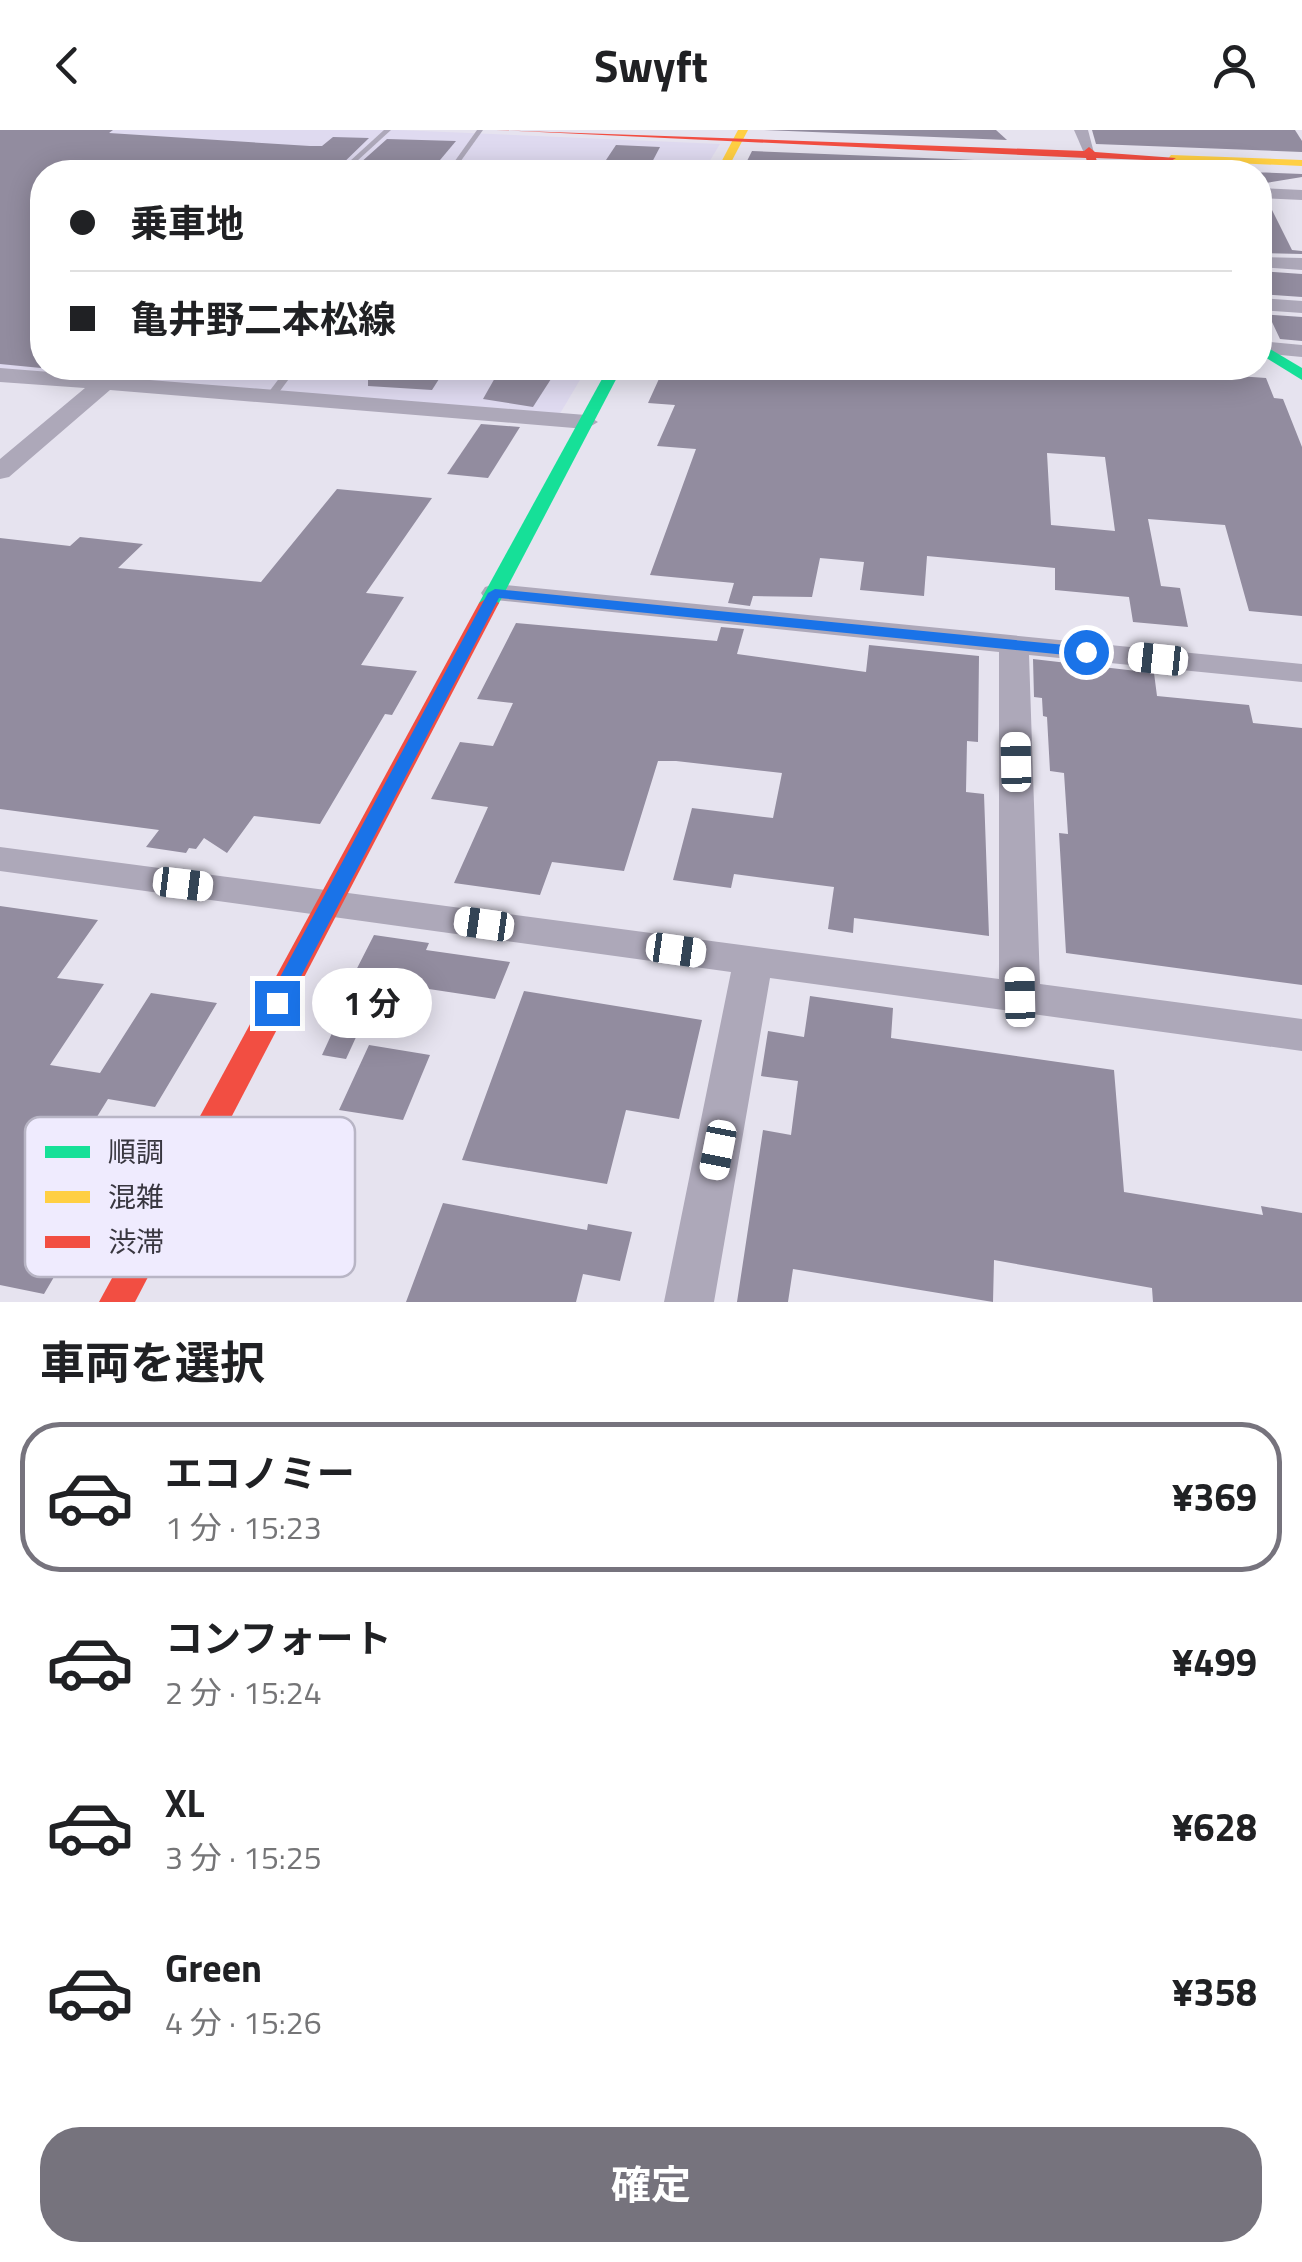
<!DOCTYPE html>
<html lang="ja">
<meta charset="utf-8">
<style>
:root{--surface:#fff;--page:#f2f2f2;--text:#202124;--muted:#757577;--line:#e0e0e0;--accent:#76737d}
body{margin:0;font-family:"Titillium Web","Noto Sans JP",sans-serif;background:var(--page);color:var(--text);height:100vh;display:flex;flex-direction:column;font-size:38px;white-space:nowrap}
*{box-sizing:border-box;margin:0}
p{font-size:32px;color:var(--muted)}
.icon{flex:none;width:55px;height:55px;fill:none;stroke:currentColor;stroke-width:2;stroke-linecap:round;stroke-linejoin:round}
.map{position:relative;height:1172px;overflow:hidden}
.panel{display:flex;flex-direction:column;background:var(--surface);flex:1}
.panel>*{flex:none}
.hud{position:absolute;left:30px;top:30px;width:1242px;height:220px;border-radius:40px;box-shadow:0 5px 25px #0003;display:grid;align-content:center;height:220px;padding:0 40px;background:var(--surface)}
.end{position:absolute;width:45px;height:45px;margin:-22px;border:12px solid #1a73e8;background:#fff;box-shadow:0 0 0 5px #fff}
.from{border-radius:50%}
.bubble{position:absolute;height:70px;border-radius:35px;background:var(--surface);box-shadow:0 5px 25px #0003;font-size:32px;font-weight:700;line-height:70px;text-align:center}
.car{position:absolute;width:30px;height:60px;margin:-30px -15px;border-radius:12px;box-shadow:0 0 8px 2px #0007;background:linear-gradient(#fff 24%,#345 0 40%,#fff 0 76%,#345 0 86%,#fff 0)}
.hud b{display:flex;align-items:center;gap:35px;height:95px;font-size:38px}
.hud b+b{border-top:2px solid var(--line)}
.hud i{width:25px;height:25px;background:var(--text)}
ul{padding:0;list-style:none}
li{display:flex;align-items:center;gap:30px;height:150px;margin:0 20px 15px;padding:0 20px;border:5px solid transparent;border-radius:40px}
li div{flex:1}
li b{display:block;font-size:38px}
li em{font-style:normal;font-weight:700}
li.current{border-color:var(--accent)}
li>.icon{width:90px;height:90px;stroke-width:1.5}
h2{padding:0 40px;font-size:45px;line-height:120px}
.cta{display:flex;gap:20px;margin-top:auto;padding:20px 40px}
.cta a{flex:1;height:115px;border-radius:40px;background:var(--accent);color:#fff;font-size:40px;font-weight:700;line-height:115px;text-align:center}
header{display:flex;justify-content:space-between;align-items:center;height:130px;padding:0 40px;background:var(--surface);font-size:45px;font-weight:700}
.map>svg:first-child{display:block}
.built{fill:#dfdaf0}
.building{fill:#928c9f;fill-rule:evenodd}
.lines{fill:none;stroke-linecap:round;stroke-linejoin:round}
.lane{fill:#ada8b9;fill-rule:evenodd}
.street{fill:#ada8b9;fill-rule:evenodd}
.fast{fill:#16e098;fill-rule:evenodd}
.slow{fill:#ffcf43;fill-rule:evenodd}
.jam{fill:#f24e42;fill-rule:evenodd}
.route{fill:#1a73e8}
.key{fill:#efebfe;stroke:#b8b5c5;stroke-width:2.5}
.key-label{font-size:28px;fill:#393740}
</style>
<header><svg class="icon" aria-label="back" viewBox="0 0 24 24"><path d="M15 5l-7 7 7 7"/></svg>Swyft<svg class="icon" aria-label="person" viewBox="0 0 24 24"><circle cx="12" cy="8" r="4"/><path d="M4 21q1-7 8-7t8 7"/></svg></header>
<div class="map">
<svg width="1302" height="1172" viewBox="0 0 1302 1172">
<rect width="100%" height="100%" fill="#e6e3ef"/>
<polygon class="built" points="0,0 398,0 720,14 703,42 42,42 42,238 587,238 558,287 0,239"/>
<g class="building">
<polygon points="0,0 113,0 109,3 310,16 322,16 333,7 369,8 334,42 42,42 41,238 0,234"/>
<polygon points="764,0 996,0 1007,10"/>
<polygon points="1092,0 1295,0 1302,11 1302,22 1096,14"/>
<polygon points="387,9 456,11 430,42 350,42"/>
<polygon points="616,15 660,17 649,38 602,36"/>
<polygon points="752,21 1047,33 1064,42 742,41"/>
<polygon points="1107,36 1302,44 1302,47 1260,54 1260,42 1108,42"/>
<polygon points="1260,72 1268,72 1292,120 1302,121 1302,124 1260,123"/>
<polygon points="1260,141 1302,144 1302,167 1260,164"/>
<polygon points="1260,184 1302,187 1302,211 1280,209 1272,192 1260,191"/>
<polygon points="368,238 446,238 432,260 368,256"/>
<path d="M797,238H1125L1266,248L1274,268L1283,269L1302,317V486L1249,481L1225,395L1148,389L1161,456L1180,458L1188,497L1133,492L1129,467L1055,460V438L927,426L924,466L860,460L864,432L820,428L812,467L753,466L750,476L728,473L734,453L650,445L696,319L657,316L675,275L648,273L663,240L794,246ZM1047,323L1105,327L1115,401L1051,395Z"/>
<polygon points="496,246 551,249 533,277 483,269"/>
<polygon points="481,294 520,297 488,348 447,344"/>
<polygon points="337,359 432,368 366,463 404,467 361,535 417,541 392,585 385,584 320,694 254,686 227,723 204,708 196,719 189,718 186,723 146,717 159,700 0,679 0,408 70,416 80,407 143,414 118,438 261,452"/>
<polygon points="516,493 717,511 721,497 744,499 737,524 866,542 869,515 979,526 978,612 967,611 966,662 984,664 989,806 854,788 853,803 828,799 834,757 734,744 731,758 673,750 692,678 773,688 782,643 676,631 658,631 624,741 552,732 540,765 454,753 488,677 431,669 460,612 493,616 513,573 477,569"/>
<polygon points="1033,529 1154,543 1157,566 1249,575 1253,593 1302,598 1302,855 1066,823 1059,703 1068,704 1064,643 1050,641 1047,587 1043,586 1042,568 1034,567"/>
<polygon points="0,776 98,790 57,848 104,854 50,935 100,943 151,863 217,873 155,977 108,969 64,1040 112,1048 44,1164 0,1155"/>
<polygon points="374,805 429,813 426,820 510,832 495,869 409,856 406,863 349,854"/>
<polygon points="524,861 702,890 679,989 626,980 607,1054 462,1030"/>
<polygon points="810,866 893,878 891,908 1114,940 1124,1062 1263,1085 1261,1076 1302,1083 1302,1172 1153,1172 1152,1158 994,1130 993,1172 793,1139 788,1172 737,1172 763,1000 791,1005 798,951 761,946 768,901 804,907"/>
<polygon points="333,901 357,905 346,929 322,925"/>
<polygon points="369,915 430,925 403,990 339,980"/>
<polygon points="443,1073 587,1100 588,1094 632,1102 620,1151 583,1144 576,1172 406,1172"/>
</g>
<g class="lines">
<g class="lane">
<polygon points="384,0 391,0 345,42 338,42"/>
<polygon points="477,0 483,0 453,42 447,42"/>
<polygon points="118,238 128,238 109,255 101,255 101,251"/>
<polygon points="287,238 297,238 274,269 266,269 265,267"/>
</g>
<g class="street">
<polygon points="1074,0 1088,0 1094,23 1084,23"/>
<polygon points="1260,58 1302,60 1302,70 1260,68"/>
<polygon points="1260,127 1302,128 1302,140 1260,137"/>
<polygon points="1260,168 1302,171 1302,183 1260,180"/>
<polygon points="1260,211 1302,215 1302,227 1260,223"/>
<polygon points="0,238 586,285 598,292 586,299 110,260 9,347 0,349 0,329 85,258 0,252"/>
<polygon points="495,454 1302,534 1302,552 1029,525 1040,854 1302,889 1302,921 770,848 714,1172 664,1172 731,842 0,741 0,717 999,849 999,522 485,469 481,463 485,457"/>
</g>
<g class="fast">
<polygon points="1260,213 1302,238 1302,250 1260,224"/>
<polygon points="608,238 622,238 499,473 496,477 482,477 479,473"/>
</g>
<g class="slow">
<polygon points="738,0 748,0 726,42 716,42"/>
<polygon points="1171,25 1302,30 1302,36 1167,30"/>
</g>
<g class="jam">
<polygon points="496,0 1084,21 1089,17 1095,22 1176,28 1171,31 1096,28 1100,42 1090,42 1086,28"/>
<polygon points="489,467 499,473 135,1172 99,1172 479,473"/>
</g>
</g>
<polygon class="route" points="495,459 1086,517 1094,522 1086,527 499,468 284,879 269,879 266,873 488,463"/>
<rect x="25" y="987" width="330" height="160" rx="15" class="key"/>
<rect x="45" y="1016" width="45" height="12" fill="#16e098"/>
<rect x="45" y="1061" width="45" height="12" fill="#ffcf43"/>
<rect x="45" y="1106" width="45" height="12" fill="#f24e42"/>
<g class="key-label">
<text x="108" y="1032">順調</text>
<text x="108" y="1077">混雑</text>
<text x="108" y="1122">渋滞</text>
</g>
</svg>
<i class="end from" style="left:1086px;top:522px"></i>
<i class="end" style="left:277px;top:873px"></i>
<div class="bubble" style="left:312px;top:838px;width:120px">1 分</div>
<i class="car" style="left:1158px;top:529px;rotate:276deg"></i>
<i class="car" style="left:1016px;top:632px;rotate:359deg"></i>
<i class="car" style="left:183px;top:754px;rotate:97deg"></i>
<i class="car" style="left:484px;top:794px;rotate:278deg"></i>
<i class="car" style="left:676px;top:820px;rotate:98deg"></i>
<i class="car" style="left:1020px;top:867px;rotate:359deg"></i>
<i class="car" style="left:718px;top:1020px;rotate:191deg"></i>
<div class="hud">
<b><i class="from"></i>乗車地</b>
<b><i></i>亀井野二本松線</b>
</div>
</div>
<section class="panel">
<h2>車両を選択</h2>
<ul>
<li class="current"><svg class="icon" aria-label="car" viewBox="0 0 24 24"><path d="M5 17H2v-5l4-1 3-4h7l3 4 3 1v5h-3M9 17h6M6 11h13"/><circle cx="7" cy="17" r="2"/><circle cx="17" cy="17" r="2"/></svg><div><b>エコノミー</b><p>1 分 · 15:23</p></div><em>¥369</em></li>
<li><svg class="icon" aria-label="car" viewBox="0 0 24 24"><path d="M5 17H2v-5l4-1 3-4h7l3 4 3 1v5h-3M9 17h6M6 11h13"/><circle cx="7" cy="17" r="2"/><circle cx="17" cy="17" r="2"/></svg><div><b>コンフォート</b><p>2 分 · 15:24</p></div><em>¥499</em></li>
<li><svg class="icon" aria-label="car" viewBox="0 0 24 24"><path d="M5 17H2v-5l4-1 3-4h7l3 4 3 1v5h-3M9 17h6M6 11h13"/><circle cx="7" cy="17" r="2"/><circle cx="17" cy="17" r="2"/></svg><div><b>XL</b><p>3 分 · 15:25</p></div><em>¥628</em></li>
<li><svg class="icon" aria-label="car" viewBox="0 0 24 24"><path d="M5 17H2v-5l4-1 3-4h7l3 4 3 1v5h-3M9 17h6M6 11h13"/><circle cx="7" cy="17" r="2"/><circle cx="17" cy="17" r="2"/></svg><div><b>Green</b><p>4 分 · 15:26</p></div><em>¥358</em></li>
</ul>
<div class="cta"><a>確定</a></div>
</section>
